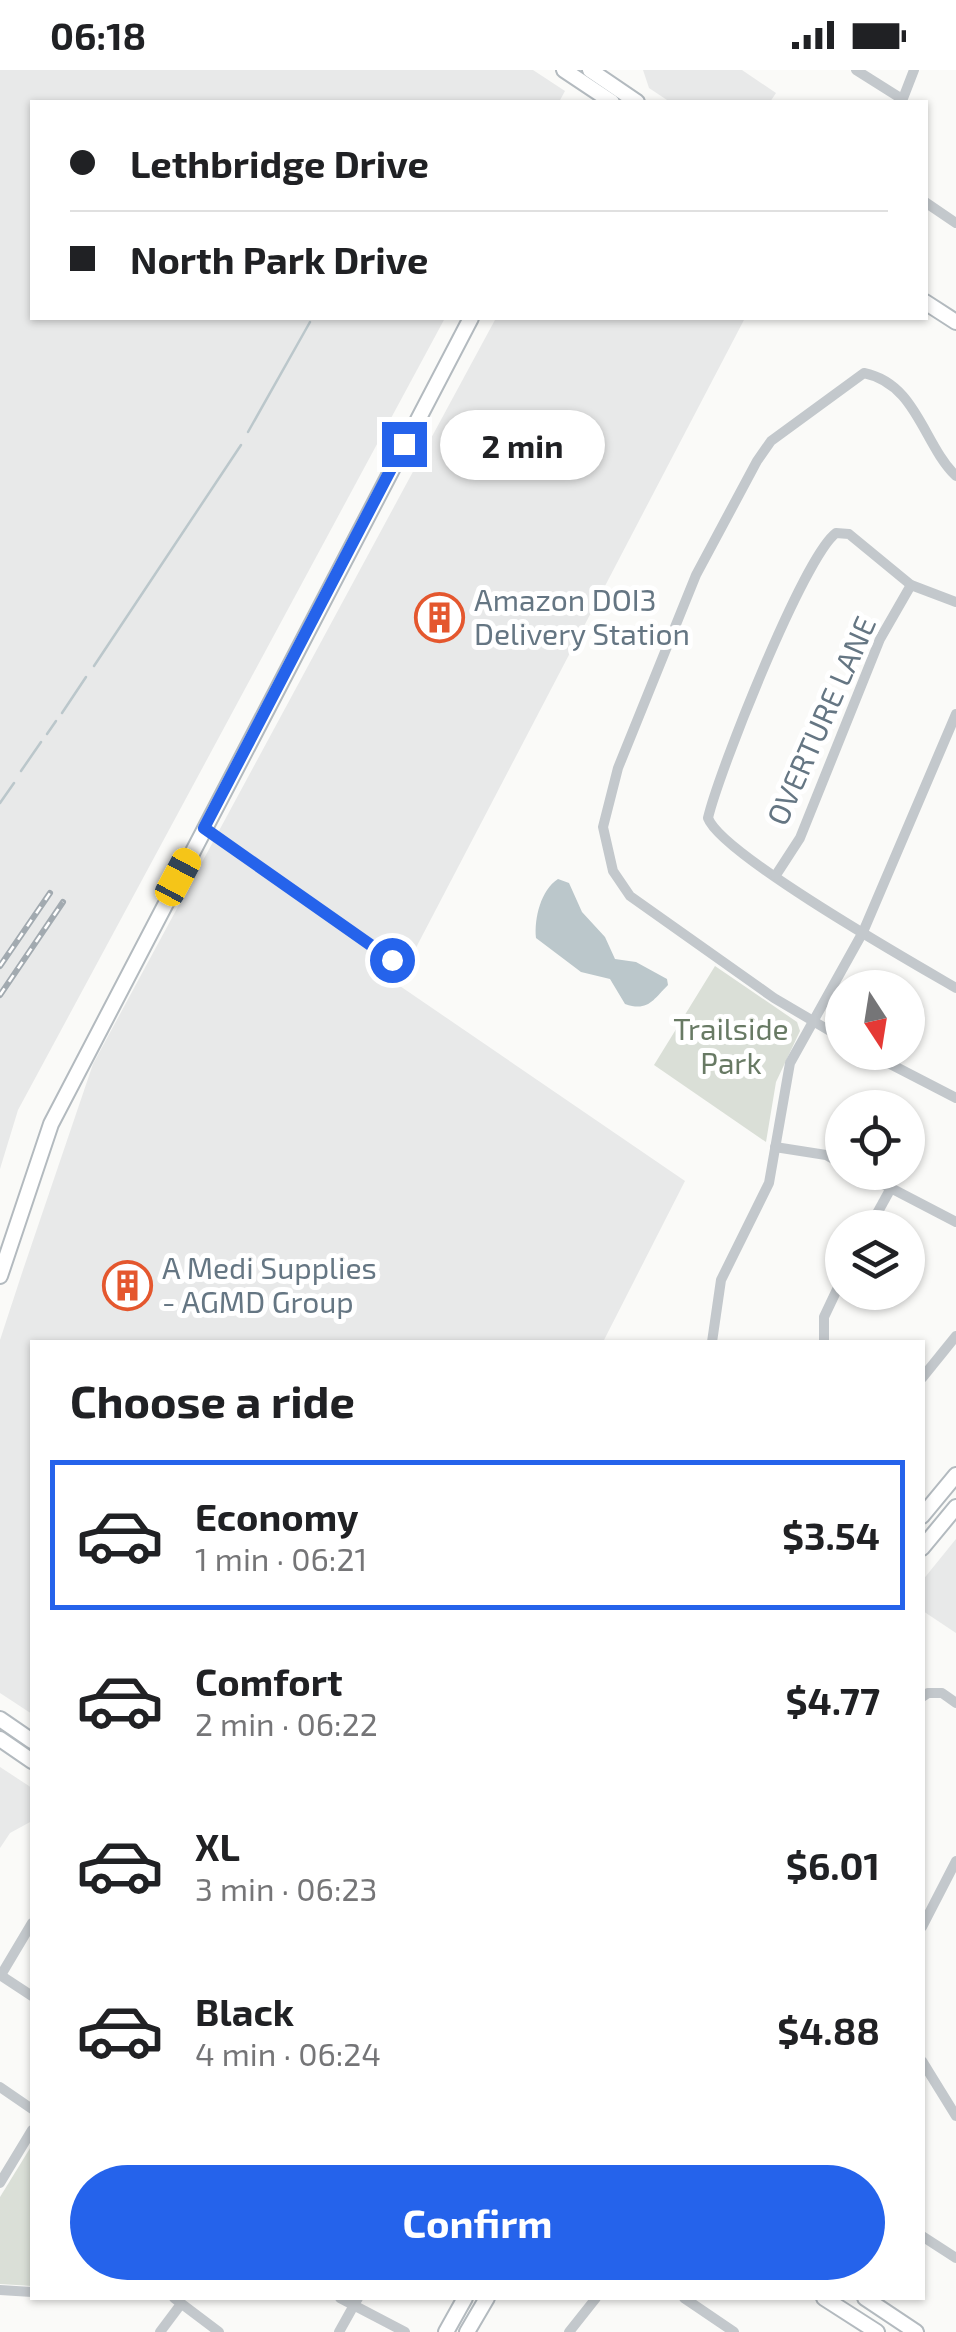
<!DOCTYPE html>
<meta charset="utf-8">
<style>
:root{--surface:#fff;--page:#f6f6f6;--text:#202124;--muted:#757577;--line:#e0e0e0;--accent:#2563eb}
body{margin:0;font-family:"Exo 2",sans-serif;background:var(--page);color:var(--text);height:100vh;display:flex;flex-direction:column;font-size:38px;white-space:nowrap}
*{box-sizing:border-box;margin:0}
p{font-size:32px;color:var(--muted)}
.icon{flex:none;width:55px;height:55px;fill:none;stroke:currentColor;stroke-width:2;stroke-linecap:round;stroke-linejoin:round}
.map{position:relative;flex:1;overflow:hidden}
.panel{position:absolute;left:30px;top:1270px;width:895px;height:960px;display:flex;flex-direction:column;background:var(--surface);border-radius:0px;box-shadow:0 2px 8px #0004}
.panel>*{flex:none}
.guide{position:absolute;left:30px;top:30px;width:898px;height:220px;border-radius:0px;box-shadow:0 2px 8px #0004;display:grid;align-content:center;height:220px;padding:0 40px;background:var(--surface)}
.needle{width:65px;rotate:168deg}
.controls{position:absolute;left:825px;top:900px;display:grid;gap:20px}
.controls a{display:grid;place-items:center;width:100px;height:100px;border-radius:50%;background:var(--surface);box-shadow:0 2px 8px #0004;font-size:50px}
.end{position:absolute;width:45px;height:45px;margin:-22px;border:12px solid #2563eb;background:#fff;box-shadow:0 0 0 5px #fff}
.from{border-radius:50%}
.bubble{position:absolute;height:70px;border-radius:35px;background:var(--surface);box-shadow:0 2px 8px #0004;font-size:32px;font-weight:700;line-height:70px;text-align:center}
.car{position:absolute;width:30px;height:60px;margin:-30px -15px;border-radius:12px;box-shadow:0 0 8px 2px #0007;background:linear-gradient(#f5c518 24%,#345 0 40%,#f5c518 0 76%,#345 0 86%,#f5c518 0)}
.guide b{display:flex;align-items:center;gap:35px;height:95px;font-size:38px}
.guide b+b{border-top:2px solid var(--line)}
.guide i{width:25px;height:25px;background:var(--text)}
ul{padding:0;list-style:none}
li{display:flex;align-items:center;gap:30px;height:150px;margin:0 20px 15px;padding:0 20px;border:5px solid transparent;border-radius:0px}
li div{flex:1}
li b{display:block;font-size:38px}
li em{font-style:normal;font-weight:700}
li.current{border-color:var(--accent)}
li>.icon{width:90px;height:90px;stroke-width:1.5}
h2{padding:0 40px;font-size:45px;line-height:120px}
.cta{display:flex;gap:20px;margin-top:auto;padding:20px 40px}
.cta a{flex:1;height:115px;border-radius:60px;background:var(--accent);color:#fff;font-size:40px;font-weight:700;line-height:115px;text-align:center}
.status{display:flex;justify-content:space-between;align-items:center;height:70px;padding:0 50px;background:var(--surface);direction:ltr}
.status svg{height:28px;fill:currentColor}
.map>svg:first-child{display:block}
.built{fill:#e8e9e9}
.green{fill:#dadfd7}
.water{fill:#bbc7cb}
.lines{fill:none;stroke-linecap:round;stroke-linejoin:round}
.stream{stroke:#bbc7cb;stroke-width:2.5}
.secondary-casing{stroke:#b3babf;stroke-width:18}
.minor{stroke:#c3c8cc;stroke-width:10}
.secondary{stroke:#fff;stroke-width:14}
.rail-casing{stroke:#a2aab0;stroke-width:6}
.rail{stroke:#fff;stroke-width:2.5;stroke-dasharray:8;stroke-linecap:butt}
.route{stroke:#2563eb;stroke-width:12}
.labels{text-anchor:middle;stroke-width:10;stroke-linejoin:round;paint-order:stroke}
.poi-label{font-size:30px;fill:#657683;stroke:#fff;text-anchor:start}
.street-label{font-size:30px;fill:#657683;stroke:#fff}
.park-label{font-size:30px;fill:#687a64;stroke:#fff}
</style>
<div class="status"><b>06:18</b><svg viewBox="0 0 49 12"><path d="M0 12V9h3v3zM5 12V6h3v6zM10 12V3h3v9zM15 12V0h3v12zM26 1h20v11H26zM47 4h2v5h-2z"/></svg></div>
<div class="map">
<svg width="956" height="2262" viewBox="0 0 956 2262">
<rect width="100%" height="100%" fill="#fafaf8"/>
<g class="built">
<polygon points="0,0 533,0 565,21 559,32 32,32 32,248 445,248 18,1040 0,1099"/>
<polygon points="643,0 742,0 776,23 770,32 670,32 649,18"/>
<polygon points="496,248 745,248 397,914 685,1111 603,1272 32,1272 32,1644 0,1623 0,1270 23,1200 93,994"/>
<polygon points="956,1469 956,1563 923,1541 922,1511"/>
<polygon points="0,1697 32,1718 32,1751 10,1763 0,1778"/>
</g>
<g class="green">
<polygon points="715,896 797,952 800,961 776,1012 766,1072 654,995"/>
<polygon points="32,2075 32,2216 0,2214 0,2127"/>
</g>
<path class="water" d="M558,809L569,813L582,842L605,867L615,889L636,892L667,909L668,915C653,930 648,942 625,934L610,909L581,902L536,868C534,848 541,820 558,809Z"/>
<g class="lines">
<g class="stream">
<polyline points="248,362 310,252"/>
<polyline points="94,596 241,375"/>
<polyline points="62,643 86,607"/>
<polyline points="47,664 56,651"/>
<polyline points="21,701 41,672"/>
<polyline points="0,733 14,713"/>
</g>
<defs>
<g id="secondary">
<polyline points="564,0 612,32"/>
<polyline points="590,0 637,32"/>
<polyline points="925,232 956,252"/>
<polyline points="0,1206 51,1054 471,248"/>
<polyline points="922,1446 956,1405"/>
<polyline points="922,1478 956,1437"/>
<polyline points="0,1649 32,1671"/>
<polyline points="0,1669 32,1691"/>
<polyline points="824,2228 877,2262"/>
<polyline points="865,2228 916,2262"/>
<polyline points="446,2262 465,2228"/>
<polyline points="467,2262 487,2228"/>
</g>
</defs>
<use href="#secondary" class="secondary-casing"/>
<g class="minor">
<polyline points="856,0 902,29"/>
<polyline points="902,31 914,0"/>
<polyline points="925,132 956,153"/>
<path d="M956,532L911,515L849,464L836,463C804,487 719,701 708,748C721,784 913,893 956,918"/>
<polyline points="204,758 392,890"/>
<polyline points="776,805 800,768 880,569 911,515"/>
<path d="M842,968L774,928L630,826L613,801L603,757L618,698L696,505L757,391L771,371L864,303C917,314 923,374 956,406"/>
<polyline points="867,982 956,1028"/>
<polyline points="775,1077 826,1085 842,1094"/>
<polyline points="860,1102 956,1152"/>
<polyline points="869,1158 891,1118"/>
<polyline points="712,1272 721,1210 769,1113 790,993 863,862 956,644"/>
<polyline points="824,1272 824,1247 842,1209"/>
<polyline points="922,1308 956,1266"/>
<polyline points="922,1627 928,1623 942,1623 956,1633"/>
<polyline points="922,1857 956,1791"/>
<polyline points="0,1905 32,1926"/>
<polyline points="1,1905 32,1853"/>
<polyline points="922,1991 956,2046"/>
<polyline points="0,2017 32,2039"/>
<polyline points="0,2113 32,2060"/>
<polyline points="922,2166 956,2188"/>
<polyline points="0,2220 32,2222"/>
<polyline points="174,2228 219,2262"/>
<polyline points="340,2228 405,2262"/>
<polyline points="684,2228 734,2262"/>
<polyline points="160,2262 181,2234"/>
<polyline points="339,2262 358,2228"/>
<polyline points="569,2262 596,2228"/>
</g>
<use href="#secondary" class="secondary"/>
<defs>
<g id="rail">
<polyline points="0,896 50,823"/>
<polyline points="0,925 63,832"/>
</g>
</defs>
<use href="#rail" class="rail-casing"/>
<use href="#rail" class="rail"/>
</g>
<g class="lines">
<polyline class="route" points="392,890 204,758 404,374"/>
</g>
<defs>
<symbol id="building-ring" viewBox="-11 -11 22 22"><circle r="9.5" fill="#fff" stroke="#e4572e" stroke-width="1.5"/><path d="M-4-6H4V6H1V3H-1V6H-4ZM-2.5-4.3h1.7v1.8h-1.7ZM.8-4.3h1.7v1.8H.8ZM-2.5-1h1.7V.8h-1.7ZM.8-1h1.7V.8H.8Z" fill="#e4572e"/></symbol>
</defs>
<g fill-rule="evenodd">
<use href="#building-ring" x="412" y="520" width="55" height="55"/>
<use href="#building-ring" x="100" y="1188" width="55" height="55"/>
</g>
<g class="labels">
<g class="poi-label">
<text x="474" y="541">Amazon DOI3<tspan x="474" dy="34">Delivery Station</tspan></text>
<text x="162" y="1209">A Medi Supplies<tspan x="162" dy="34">- AGMD Group</tspan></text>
</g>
<g class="street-label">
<text transform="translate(822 651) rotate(-66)" y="10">OVERTURE LANE</text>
</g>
<g class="park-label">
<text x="731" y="970">Trailside<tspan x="731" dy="34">Park</tspan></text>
</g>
</g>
</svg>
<div class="controls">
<a><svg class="needle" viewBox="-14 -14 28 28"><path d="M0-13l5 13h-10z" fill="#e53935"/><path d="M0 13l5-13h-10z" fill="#757577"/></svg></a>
<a><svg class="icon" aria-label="locate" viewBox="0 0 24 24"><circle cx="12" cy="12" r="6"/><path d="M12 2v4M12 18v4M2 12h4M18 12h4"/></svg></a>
<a><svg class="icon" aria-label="layers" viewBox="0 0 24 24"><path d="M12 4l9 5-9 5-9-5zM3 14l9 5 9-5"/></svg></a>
</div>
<i class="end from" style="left:392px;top:890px"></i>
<i class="end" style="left:404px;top:374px"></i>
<div class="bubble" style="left:440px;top:340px;width:165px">2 min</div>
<i class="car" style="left:178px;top:807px;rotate:28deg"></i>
<div class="guide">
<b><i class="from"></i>Lethbridge Drive</b>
<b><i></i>North Park Drive</b>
</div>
<section class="panel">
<h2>Choose a ride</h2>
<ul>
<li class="current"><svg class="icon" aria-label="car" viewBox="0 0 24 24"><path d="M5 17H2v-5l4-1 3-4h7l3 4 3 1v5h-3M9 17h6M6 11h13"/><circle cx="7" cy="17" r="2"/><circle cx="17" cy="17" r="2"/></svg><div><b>Economy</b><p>1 min · 06:21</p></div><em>$3.54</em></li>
<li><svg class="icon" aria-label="car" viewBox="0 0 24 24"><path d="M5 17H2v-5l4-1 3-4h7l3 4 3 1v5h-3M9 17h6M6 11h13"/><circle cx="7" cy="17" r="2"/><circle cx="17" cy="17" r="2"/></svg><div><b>Comfort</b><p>2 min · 06:22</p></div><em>$4.77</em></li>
<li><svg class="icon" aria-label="car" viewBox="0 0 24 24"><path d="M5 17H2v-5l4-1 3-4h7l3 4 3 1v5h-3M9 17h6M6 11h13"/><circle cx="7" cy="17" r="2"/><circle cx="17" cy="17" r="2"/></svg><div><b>XL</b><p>3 min · 06:23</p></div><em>$6.01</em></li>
<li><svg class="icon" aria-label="car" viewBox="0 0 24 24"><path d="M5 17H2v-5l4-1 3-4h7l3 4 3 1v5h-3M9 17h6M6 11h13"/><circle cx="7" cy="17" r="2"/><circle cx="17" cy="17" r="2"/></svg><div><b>Black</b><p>4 min · 06:24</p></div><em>$4.88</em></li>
</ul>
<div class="cta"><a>Confirm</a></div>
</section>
</div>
